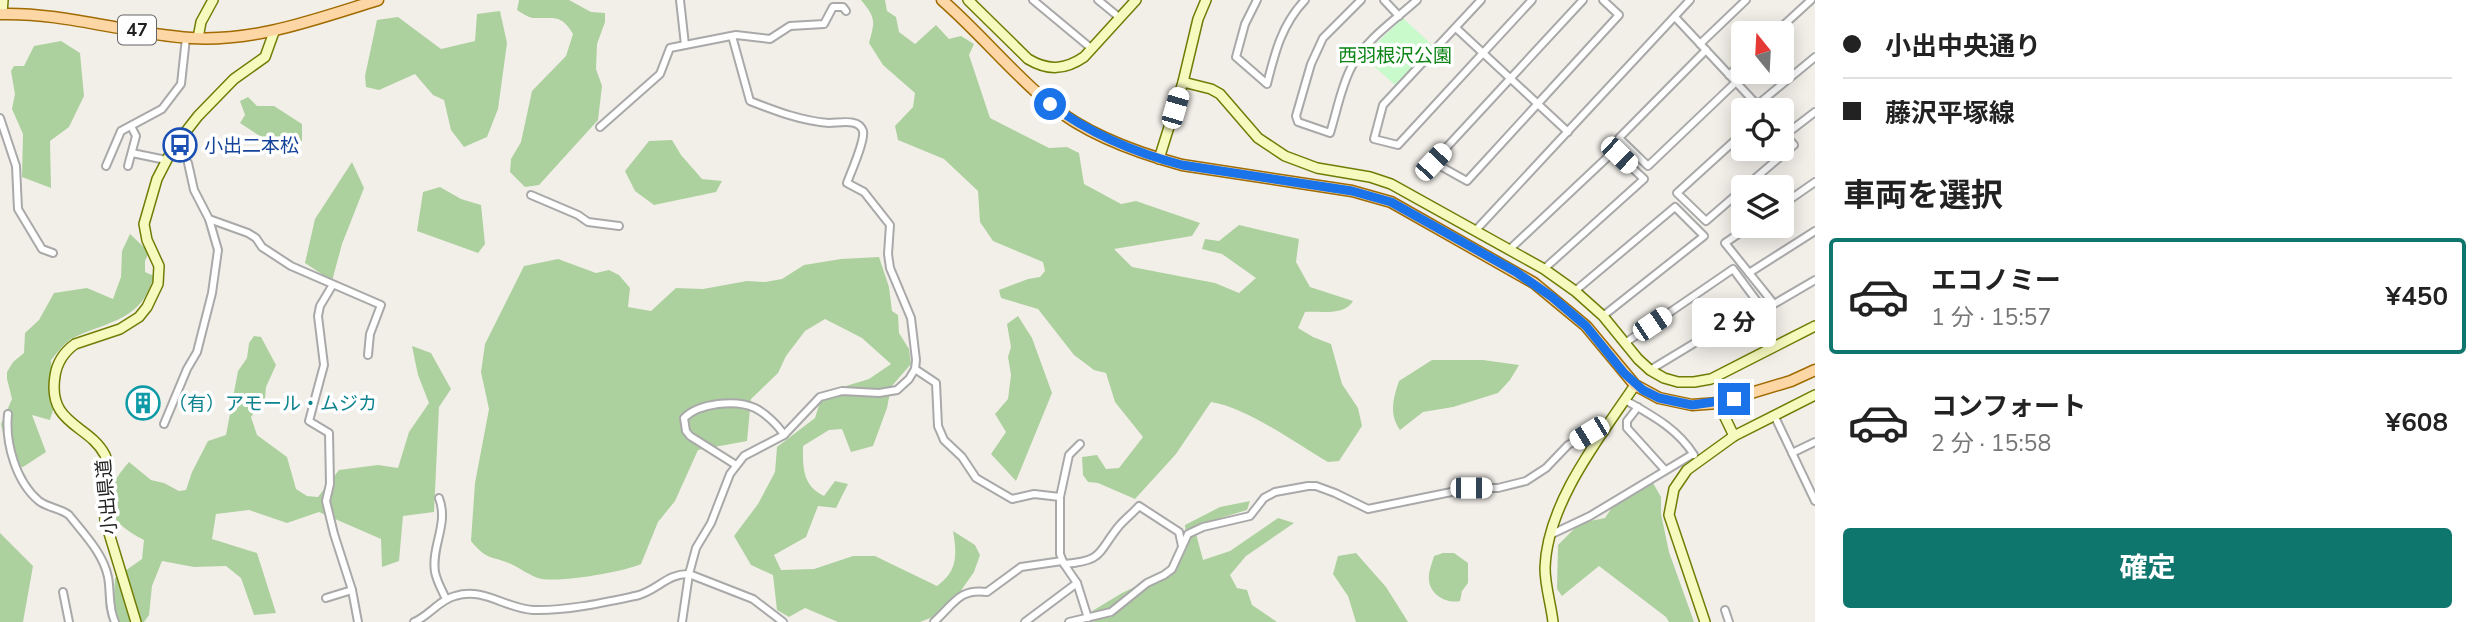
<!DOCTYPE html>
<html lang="ja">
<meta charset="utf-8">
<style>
:root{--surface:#fff;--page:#f6f6f6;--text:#222;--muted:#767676;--line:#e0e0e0;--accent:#0f766e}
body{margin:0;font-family:"Nunito Sans","Noto Sans JP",sans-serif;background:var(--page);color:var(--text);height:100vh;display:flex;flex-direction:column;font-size:26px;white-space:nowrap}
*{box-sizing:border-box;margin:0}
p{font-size:23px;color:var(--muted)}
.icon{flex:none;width:38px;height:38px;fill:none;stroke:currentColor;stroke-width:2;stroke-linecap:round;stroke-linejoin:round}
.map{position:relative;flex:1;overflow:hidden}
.drawer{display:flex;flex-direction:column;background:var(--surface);width:665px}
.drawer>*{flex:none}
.banner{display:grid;align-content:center;height:154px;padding:0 28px;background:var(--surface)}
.needle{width:46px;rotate:342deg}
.controls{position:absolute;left:1731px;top:21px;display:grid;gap:14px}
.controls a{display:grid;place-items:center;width:63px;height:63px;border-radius:7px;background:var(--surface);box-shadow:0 4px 18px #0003;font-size:35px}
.end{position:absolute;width:32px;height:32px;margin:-16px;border:9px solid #1a73e8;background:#fff;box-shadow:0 0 0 4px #fff}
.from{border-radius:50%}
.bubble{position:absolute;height:49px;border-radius:7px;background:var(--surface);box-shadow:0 4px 18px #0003;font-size:23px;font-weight:700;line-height:49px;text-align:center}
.car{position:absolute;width:21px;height:42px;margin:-21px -10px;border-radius:9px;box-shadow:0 0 5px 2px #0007;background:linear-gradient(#fff 24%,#345 0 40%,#fff 0 76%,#345 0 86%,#fff 0)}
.banner b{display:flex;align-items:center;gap:24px;height:66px;font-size:26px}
.banner b+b{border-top:2px solid var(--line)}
.banner i{width:18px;height:18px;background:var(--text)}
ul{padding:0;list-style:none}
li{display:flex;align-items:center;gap:21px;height:116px;margin:0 14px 10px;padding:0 14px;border:4px solid transparent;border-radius:7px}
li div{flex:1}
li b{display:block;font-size:26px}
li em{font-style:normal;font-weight:700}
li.on{border-color:var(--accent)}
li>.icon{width:63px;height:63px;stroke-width:1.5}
h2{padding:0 28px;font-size:32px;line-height:84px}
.button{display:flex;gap:14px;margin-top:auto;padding:14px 28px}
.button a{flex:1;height:80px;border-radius:7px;background:var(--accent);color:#fff;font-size:28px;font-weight:700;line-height:80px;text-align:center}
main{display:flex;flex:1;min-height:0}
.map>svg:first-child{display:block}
.forest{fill:#add19e}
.park{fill:#c8facc}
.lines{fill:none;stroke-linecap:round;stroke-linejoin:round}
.street-casing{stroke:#a9a9a9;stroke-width:10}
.secondary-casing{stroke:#707d05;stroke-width:12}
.primary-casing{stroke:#a06b00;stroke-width:13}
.street{stroke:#fff;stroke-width:6}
.secondary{stroke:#f7fabf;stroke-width:9}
.primary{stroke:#fcd6a4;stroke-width:10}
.route{stroke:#1a73e8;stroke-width:9}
.labels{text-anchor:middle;stroke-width:7;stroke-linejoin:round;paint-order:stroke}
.shield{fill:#fff;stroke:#646464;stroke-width:2}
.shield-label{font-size:18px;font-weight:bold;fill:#222}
.park-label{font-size:19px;fill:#0c8416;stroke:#fff}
.transit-label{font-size:19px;fill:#164399;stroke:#fff;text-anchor:start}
.culture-label{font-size:19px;fill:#0d838f;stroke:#fff;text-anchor:start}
.street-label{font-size:19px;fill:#222;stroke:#fff}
</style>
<main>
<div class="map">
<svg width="1815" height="622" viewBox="0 0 1815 622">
<rect width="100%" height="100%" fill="#f2efe9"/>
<g class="forest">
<path d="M519,0H569L591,12L605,13V22L597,44L596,69L602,86L598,120L539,185L525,187L510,172L511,159L521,142L532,91L566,56L573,34C561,13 553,19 533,18C527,17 522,13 517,10Z"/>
<path d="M861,0H885L887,11L896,17L899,32L915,44L936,25L949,39L961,36L974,44L969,55L990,118L1049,148L1067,147L1079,153L1084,184L1121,204L1136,201L1200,223L1192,236L1114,249L1132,267L1215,283L1239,293L1256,278L1222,254L1202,249L1205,239L1219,241L1239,225L1299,239L1296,262L1310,287L1353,301C1345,316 1320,311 1305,312L1298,328L1313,337L1331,344L1342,384L1358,408L1362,426L1339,461L1328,462C1295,443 1248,408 1211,402L1176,454L1135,499L1098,483L1088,482L1083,475L1082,457L1097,455L1106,469L1119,468L1143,437L1115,402L1106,373L1094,370L1074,355L1038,309L1001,298L999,290L1028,279L1040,277L1045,271L1043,262L993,241L980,222L978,191L944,159L898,140L895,126L913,107L915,93L883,65L869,43C875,21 876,18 861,0Z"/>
<polygon points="500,11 507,43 498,109 487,137 464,147 451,130 444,100 433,95 415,74 379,90 366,87 365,76 377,20 398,17 441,49 475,41 477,14"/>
<polygon points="61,41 80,53 84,96 69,127 50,141 51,188 22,177 23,134 12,109 15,94 11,71 14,66 24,66 34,46"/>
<polygon points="248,97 257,106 274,106 302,124 302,144 278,148 240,123 245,115 240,101"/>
<polygon points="672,140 681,155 702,179 722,181 716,192 654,205 635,191 625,171 649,141"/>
<polygon points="352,162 364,188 342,244 332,281 305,263 315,219"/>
<polygon points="440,187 461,199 481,205 485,244 478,253 417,231 423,192"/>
<path d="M130,234L149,252L145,261V272L154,276C141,321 111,320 75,337C65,341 58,352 51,360L53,410L50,420L32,415L46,452L23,467L10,465L1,424L12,399L7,379V372L13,362L24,353L25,333L39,320L54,293L87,288L113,299L121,277L122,251Z"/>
<path d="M879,257L889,287L892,311L898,315L899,333L909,349L911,364L891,387L887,408L873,446L851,452L842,429L829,430L803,446C803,467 802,485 824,496L835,481L848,484L836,508L818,506L806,537L774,555L781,570L814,569L853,556H875L937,586C958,571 957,554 953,531L975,545L980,555L974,572L946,612L920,622H838L805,608L789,617L777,610L773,575L751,565L734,536L758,504L775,472L777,447L815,418L820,402L836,389L869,379L891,364L862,338L825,319L805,331L786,356L778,373L751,399L747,441L698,450L675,501L658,522L641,564C624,572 554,584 538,578C529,575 521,569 513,565C492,555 488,562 471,541L475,483L489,409L481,372L485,344L524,266L558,259L596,273L609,270L619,275L630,288L628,307L651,311L676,288L703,289L747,281L765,282L782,279L804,265L841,259Z"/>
<polygon points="1018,316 1032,338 1052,393 1016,481 991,454 1006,432 995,414 1008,399 1011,375 1008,357 1011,347 1007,324"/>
<path d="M254,336L261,337L276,365L266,387L265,399L251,417L257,435L287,457L296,489L307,496L318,497L339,470L378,465L398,468L409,432L429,403L418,375L412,346L431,353L451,389L439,407L434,512L403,516L399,561L382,567L381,539L319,512L287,523L249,510L216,514L212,539L257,553L276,613L254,615L241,578L226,566L194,567L162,561L152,586L149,615L144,622H117L113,611L115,578L142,559L144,540C102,519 99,496 129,462L151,480L164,483L179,491L186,490L192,472L208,441L226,435L238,371L247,358L249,343Z"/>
<path d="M1432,360H1483L1519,365L1510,380L1498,393L1453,407L1423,412L1400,430C1389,414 1393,399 1399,381Z"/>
<polygon points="1653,483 1661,497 1661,514 1669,552 1694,622 1669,622 1666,617 1599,566 1562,596 1557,589 1558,545 1580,523 1605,518 1613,506"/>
<polygon points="1250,501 1247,510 1194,526 1203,560 1230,551 1278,518 1294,523 1246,556 1230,575 1237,588 1247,590 1252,605 1277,622 1074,622 1122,593 1177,567 1187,548 1185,525 1220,507"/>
<polygon points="0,533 33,566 23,622 0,622"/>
<polygon points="1356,553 1386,587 1408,622 1356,622 1348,596 1333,574 1338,556"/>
<path d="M1443,553H1454L1468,563V583L1462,591L1460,601C1447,604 1430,595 1429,580C1428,572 1432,564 1434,556Z"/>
</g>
<polygon class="park" points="1403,18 1433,46 1396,86 1363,56"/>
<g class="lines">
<defs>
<g id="street">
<polyline points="680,0 685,45"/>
<polyline points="1033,0 1092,49"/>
<polyline points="1098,0 1120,18"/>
<path d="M1257,0L1245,24L1236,57L1267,84C1275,52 1282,24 1305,0"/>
<path d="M1361,0L1323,38L1311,64L1296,116L1298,122L1330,133C1337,111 1341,86 1352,66C1366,39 1395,20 1417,0"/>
<polyline points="1384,0 1399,16"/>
<polyline points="1481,0 1383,105 1374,139 1398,145 1532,0"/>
<polyline points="1583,0 1433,162 1467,181 1619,15 1603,0"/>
<polyline points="1675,17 1762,110"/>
<polyline points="1456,28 1568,132"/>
<polyline points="1775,33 1811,0"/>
<polyline points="1700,44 1746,0"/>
<polyline points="1706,50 1619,138 1648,166 1736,82"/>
<polyline points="1729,75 1743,62"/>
<polyline points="1757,105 1815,57"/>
<polyline points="0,118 16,166 18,209 42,249 53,253"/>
<polyline points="600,127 660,74 670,48 736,35 770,39 790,26 824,24 833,7 843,7 846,11"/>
<polyline points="1743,133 1677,193 1706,221 1743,189"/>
<polyline points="1785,135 1815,112"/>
<polyline points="132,153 166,160"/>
<polyline points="188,163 194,190 209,219 248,233 256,238 262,247 291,266 381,305 370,334 368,355"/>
<polyline points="106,166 121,131 162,109 181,84 186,38"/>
<polyline points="128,166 136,136 131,126"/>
<polyline points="1745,187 1794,145 1782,131"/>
<polyline points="531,195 578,215 588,222 619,226"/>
<polyline points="1782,205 1815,182"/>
<polyline points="1750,226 1725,243 1774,304 1815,280"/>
<polyline points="1476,230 1690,0"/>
<polyline points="1510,249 1614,151 1644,179 1544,269"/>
<polyline points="1749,273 1815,231"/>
<polyline points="332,286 320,306 318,316 324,365 309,421 329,433 330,484 326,501 334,534 352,590 358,622"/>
<polyline points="1575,291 1675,207 1704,236 1603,316"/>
<polyline points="1625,343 1733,269 1759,304 1650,370"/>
<polyline points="915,369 936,383 938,426 944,440 962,457 976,478 1012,499 1034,494 1060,497 1060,554 1064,564 1077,583 1088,618"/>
<path d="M1625,400C1651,415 1677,428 1694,455"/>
<polyline points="1638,407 1627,421 1627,428 1665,470"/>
<path d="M8,414C5,443 16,482 39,501C48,508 60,508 69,515C84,534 103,553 108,577C111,593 108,607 115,622"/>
<polyline points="1774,415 1815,501"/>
<polyline points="164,424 187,369 197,352 212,293 218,250 209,219"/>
<polyline points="1792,453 1815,442"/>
<path d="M736,465L690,436L686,431L684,418C699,403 736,399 755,408C765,413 778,425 784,435"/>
<polyline points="1060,497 1069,455 1080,444"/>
<path d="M439,498C449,524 431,546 435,572C437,582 442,590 446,599"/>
<polyline points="1552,534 1590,516 1693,454"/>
<path d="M1064,564C1104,561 1097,553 1119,526C1125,519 1133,513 1139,506L1179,532L1182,546"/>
<polyline points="63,592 69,622"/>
<polyline points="326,598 352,590"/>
<polyline points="1725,610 1729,622"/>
<path d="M414,622C429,616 439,600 455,596C484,587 504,608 533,610C566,611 602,603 635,596C656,592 667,573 689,574L753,599L783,622"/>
<path d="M682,622L689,574L696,548L711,523L730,474L744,456L784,435L820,397L842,391L879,393L897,390L909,379L915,369L916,360L911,318L890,268L888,254L890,225L864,192L847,183C851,172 865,141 863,131C859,118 840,123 829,123C801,121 776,111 750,101L732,36"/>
<path d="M934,622C954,604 959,588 987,592L1021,567L1062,561"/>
<polyline points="1025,622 1077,583"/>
<polyline points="1069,622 1111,612 1147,583 1164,575 1172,569 1188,534 1203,527 1250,516 1264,498 1275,492 1308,486 1316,486 1335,493 1368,509 1471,488 1498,488 1526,481 1546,468 1568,445 1589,433 1604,433"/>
</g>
<g id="secondary">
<path d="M968,0L1028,59C1048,71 1065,70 1084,57L1136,0"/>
<polyline points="2,14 3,0"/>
<polyline points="198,38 201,22 213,0"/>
<polyline points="1183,82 1211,89 1220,94 1258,138 1285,156 1317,168 1370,177 1391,184 1544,269 1575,291 1603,316 1638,359 1650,370 1664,378 1678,382 1694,382 1711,379 1815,326"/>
<polyline points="1159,159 1183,82 1198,19 1206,0"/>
<polyline points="1718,403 1734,436"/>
<path d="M136,622L105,520C103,503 111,468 105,455C89,424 47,425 55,376C57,362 64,352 75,344L120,329L139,317L147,307L158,284L159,266L147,240L144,224L157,179L173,148L198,116L234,79L265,57L274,32"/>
<path d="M1553,622C1551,604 1545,586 1545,568C1547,503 1600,437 1635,385"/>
<polyline points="1705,622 1669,515 1674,489 1687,470 1734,436 1815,395"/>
</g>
<g id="primary">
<path d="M942,0C980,33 1012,73 1051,105C1087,135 1138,153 1182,165L1352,191L1391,202L1534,283L1586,326L1635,385L1659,398L1692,405L1718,403L1791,381L1815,370"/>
<path d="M0,14C64,12 127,34 191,38C256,42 316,19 378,0"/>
</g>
</defs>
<use href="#street" class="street-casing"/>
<use href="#secondary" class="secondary-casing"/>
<use href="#primary" class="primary-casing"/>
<use href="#street" class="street"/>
<use href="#secondary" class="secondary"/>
<use href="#primary" class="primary"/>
</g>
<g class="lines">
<path class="route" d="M1050,104C1089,133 1136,153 1182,165L1352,191L1391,202L1516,272L1552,297L1586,326L1624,373L1643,390L1659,398L1692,405L1734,399"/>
</g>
<defs>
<symbol id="bus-ring" viewBox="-11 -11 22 22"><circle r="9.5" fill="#fff" stroke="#1a4fb4" stroke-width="1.5"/><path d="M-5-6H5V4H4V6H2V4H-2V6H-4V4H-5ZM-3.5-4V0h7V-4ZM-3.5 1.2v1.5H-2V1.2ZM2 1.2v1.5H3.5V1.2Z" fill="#1a4fb4"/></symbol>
<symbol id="building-ring" viewBox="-11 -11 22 22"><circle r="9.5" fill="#fff" stroke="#0f9aa8" stroke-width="1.5"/><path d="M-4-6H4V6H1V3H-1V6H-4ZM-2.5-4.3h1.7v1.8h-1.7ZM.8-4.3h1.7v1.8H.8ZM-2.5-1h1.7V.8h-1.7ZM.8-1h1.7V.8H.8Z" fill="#0f9aa8"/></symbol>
</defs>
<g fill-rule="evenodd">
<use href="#bus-ring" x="161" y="126" width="38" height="38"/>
<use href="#building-ring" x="124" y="384" width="38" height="38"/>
</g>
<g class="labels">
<rect class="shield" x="118" y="15.5" width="38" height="29" rx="5"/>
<g class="shield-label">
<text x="137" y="36">47</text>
</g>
<g class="park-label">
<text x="1395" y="62">西羽根沢公園</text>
</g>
<g class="transit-label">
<text x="204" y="152">小出二本松</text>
</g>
<g class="culture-label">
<text x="168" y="410">（有）アモール・ムジカ</text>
</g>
<g class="street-label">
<text transform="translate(106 497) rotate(-95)" y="7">小出県道</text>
</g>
</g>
</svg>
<div class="controls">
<a><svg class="needle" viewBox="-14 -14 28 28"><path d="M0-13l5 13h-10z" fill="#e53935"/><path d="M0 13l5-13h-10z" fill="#767676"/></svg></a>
<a><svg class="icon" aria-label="locate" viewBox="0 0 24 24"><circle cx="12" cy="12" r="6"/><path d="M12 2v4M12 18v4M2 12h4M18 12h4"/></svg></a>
<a><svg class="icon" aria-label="layers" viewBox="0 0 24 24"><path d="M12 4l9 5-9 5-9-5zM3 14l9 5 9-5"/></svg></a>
</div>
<i class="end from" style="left:1050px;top:104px"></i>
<i class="end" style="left:1734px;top:399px"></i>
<div class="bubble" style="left:1692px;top:298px;width:84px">2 分</div>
<i class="car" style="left:1175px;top:108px;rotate:16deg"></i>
<i class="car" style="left:1619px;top:155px;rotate:134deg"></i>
<i class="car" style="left:1433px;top:162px;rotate:43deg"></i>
<i class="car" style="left:1652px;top:324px;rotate:56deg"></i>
<i class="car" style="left:1589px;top:433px;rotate:239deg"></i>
<i class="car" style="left:1471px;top:488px;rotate:90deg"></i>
</div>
<section class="drawer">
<div class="banner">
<b><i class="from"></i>小出中央通り</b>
<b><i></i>藤沢平塚線</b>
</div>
<h2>車両を選択</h2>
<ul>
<li class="on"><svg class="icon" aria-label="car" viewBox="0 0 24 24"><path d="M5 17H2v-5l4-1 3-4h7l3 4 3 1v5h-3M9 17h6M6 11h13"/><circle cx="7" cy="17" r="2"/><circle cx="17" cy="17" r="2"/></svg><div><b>エコノミー</b><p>1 分 · 15:57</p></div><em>¥450</em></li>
<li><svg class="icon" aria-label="car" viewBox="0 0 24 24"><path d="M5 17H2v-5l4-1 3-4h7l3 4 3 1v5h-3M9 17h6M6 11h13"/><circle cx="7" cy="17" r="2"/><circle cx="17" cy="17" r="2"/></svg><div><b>コンフォート</b><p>2 分 · 15:58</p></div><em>¥608</em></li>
</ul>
<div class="button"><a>確定</a></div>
</section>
</main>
